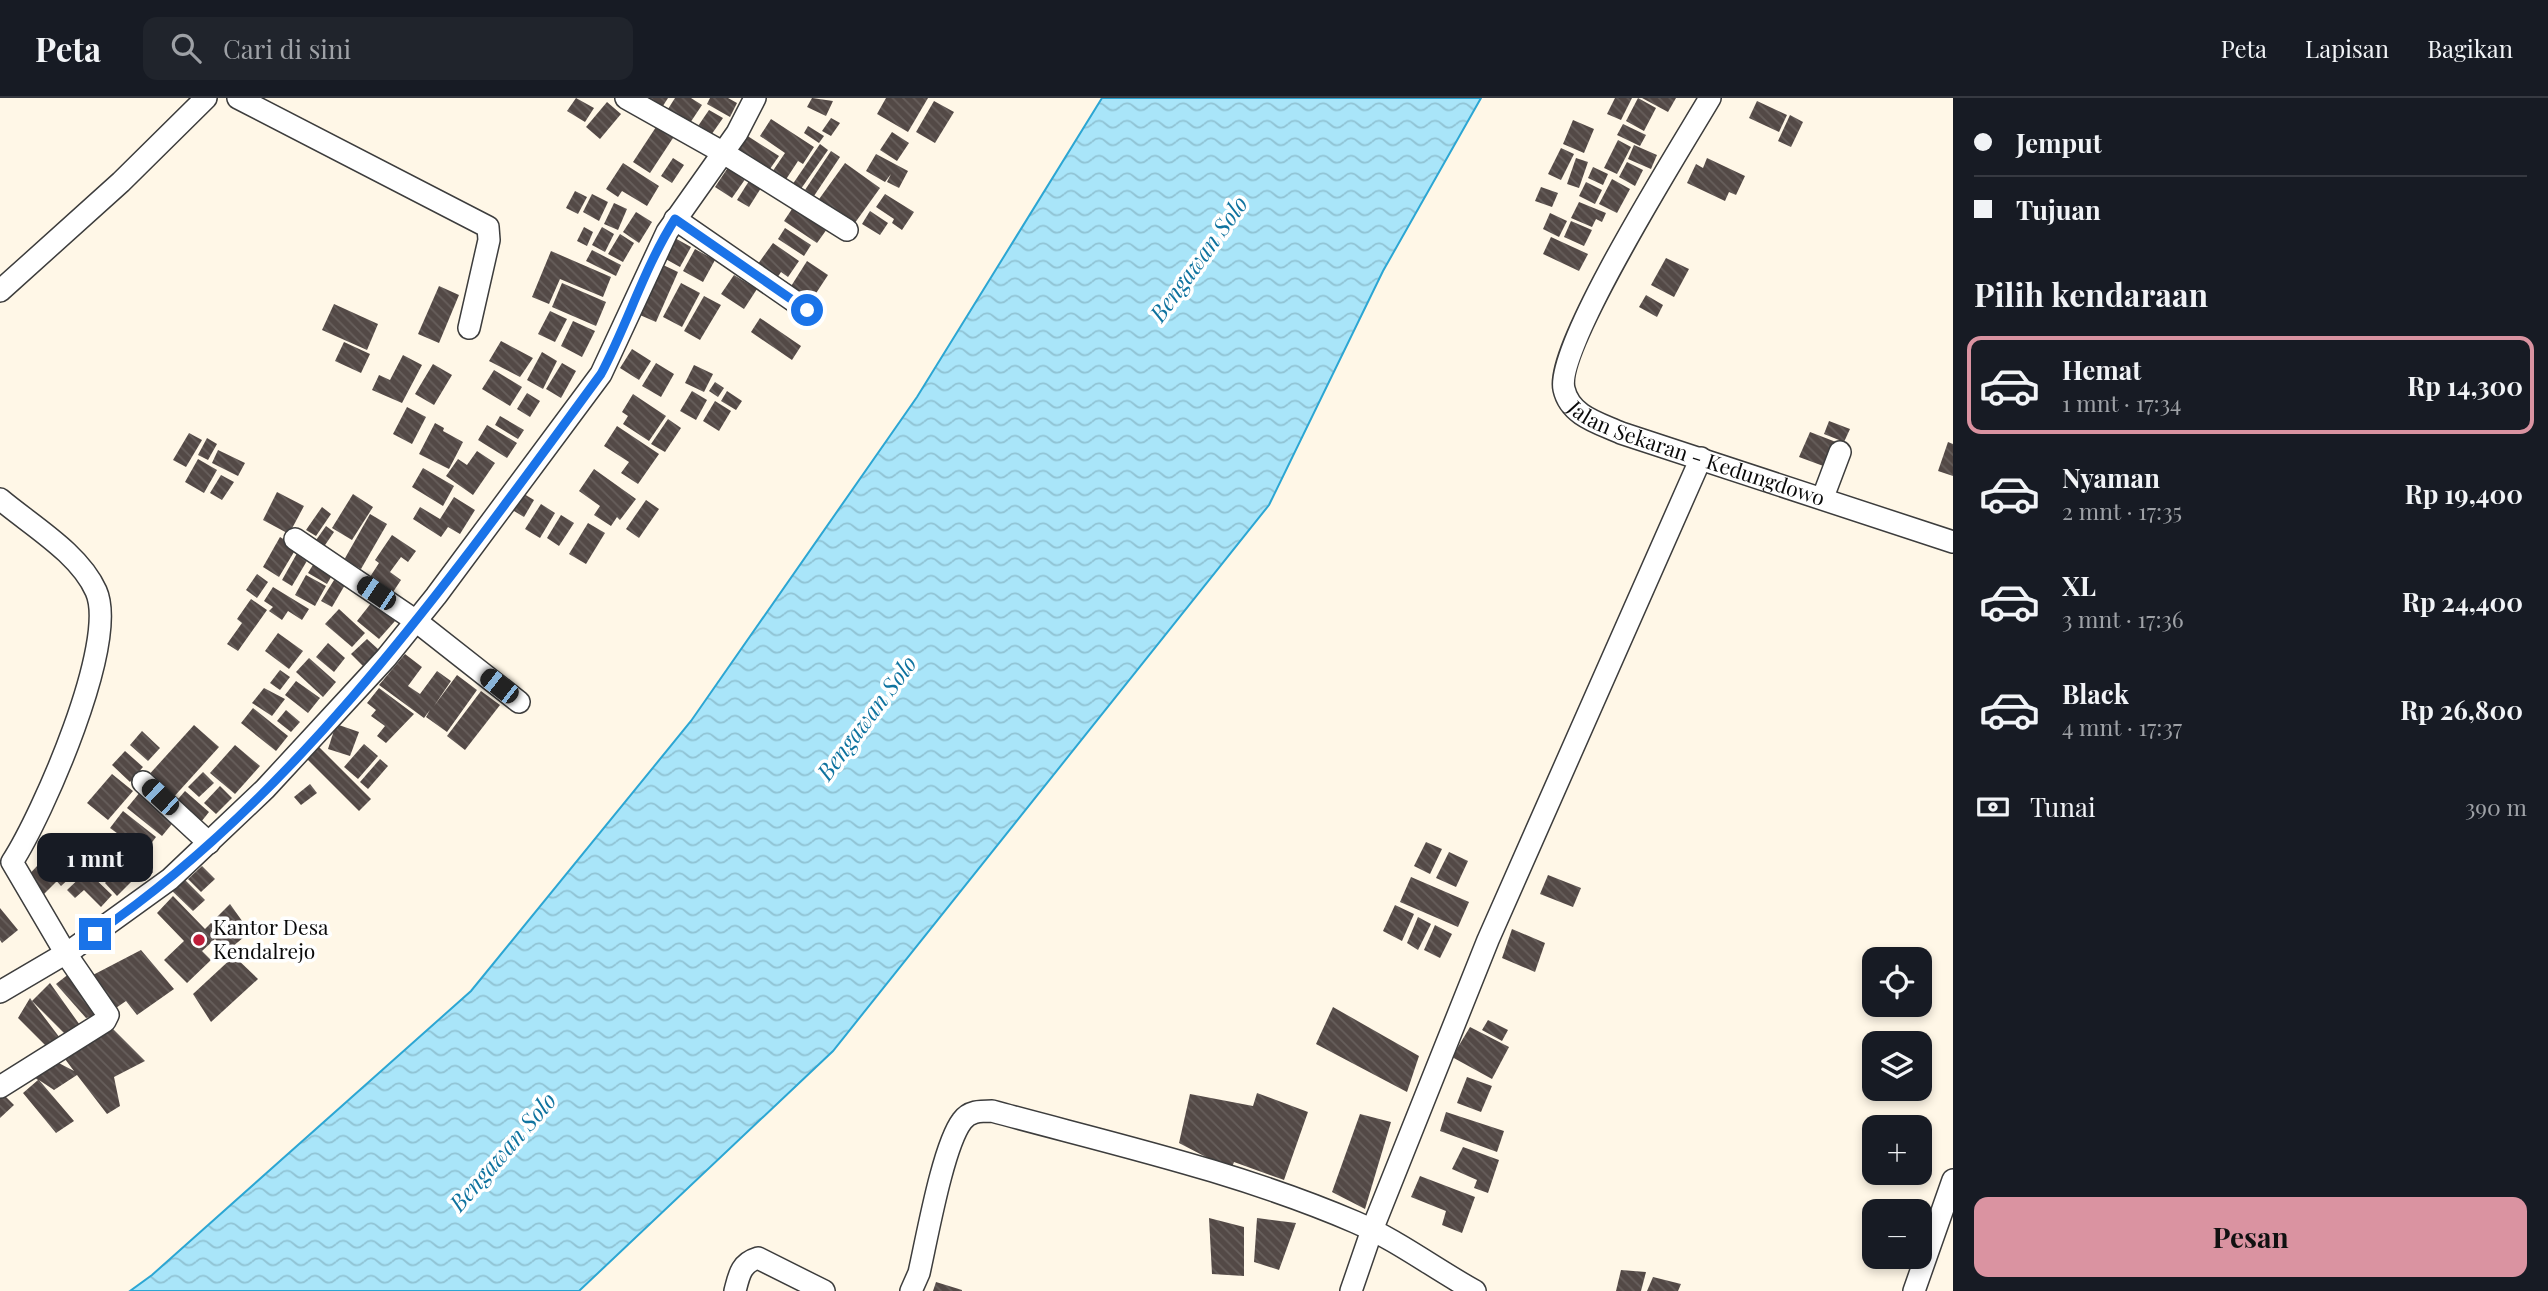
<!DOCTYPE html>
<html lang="id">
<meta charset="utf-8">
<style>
:root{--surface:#171b24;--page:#20242c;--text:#f1f3f6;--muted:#9ea1a6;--line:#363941;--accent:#da93a1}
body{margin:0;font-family:"Playfair Display",serif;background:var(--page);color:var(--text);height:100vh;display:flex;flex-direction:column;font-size:26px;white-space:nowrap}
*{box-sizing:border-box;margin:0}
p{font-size:23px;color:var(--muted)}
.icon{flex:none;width:38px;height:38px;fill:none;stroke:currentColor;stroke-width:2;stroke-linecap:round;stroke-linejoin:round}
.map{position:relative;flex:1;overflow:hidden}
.sheet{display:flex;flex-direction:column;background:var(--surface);width:595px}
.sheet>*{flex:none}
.hud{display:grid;align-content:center;height:154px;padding:0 21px;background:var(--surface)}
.tools{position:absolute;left:1862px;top:849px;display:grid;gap:14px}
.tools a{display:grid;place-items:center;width:70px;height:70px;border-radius:14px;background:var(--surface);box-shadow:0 4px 10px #0003;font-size:35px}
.end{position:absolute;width:32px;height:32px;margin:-16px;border:9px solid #1a73e8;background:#fff;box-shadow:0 0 0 4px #fff}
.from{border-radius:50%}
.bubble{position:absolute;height:49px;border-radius:14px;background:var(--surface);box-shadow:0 4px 10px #0003;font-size:23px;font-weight:700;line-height:49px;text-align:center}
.car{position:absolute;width:21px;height:42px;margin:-21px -10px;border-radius:9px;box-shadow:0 0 5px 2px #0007;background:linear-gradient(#222 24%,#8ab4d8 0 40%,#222 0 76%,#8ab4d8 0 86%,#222 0)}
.hud b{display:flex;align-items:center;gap:24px;height:66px;font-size:26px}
.hud b+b{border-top:2px solid var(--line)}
.hud i{width:18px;height:18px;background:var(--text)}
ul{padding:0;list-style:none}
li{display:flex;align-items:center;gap:21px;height:98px;margin:0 14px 10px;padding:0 7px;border:4px solid transparent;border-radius:14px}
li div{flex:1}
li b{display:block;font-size:26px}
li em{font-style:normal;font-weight:700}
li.selected{border-color:var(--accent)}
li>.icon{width:63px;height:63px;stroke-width:1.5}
h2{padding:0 21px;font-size:32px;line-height:84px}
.pay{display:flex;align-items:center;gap:18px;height:77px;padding:0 21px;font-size:26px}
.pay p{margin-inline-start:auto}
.cta{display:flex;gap:14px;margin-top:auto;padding:14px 21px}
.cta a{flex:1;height:80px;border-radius:14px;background:var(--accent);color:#111;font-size:28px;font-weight:700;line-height:80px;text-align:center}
header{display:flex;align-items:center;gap:42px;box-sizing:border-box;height:98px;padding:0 35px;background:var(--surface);border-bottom:2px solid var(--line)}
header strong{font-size:33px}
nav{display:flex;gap:38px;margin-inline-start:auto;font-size:24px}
.search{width:490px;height:63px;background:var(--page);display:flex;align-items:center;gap:18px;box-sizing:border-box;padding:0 24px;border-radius:14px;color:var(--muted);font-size:26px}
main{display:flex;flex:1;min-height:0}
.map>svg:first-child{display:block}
.water{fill:url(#water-waves);stroke:#2ca6d3;stroke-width:2}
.building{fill:url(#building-back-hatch)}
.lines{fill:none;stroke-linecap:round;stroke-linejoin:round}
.minor-casing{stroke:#3d3d3d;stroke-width:24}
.minor{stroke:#fff;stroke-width:21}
.route{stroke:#1a73e8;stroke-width:9}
.poi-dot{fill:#bf1d39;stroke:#fff;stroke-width:2.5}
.labels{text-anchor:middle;stroke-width:7;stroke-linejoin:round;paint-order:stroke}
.street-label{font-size:21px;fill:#0a0a0a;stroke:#fff}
.poi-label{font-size:21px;fill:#0a0a0a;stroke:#fff;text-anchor:start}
.water-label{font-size:23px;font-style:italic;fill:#0f739f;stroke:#fff}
</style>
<header>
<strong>Peta</strong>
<div class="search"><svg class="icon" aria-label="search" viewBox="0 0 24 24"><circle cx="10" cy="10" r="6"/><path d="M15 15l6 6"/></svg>Cari di sini</div>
<nav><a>Peta</a><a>Lapisan</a><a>Bagikan</a></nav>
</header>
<main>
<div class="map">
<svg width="1953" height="1193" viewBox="0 0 1953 1193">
<defs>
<pattern id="water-waves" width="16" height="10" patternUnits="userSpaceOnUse" patternTransform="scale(1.75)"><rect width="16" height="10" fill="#a9e5f9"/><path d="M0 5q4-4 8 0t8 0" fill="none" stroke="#90c3d4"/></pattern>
<pattern id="building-back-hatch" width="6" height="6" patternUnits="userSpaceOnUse" patternTransform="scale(1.75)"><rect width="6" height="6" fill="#534946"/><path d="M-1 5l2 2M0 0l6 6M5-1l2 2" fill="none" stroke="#675f5c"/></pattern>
</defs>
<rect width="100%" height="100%" fill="#fff7e7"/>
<polygon class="water" points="1102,0 1481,0 1383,173 1269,407 833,953 579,1193 130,1193 152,1177 471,893 691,623 917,299"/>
<g class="building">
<polygon points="576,0 594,10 585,24 567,13"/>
<polygon points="643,0 668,0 661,11"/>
<polygon points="675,0 691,0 702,7 690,25 668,11"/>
<polygon points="710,0 728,0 737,5 730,19 707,6"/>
<polygon points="812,0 833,3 826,18 807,9"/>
<polygon points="886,0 928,0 908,34 877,16"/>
<polygon points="1615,0 1632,0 1621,22 1607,16"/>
<polygon points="1638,0 1656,10 1644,33 1626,23"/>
<polygon points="1642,0 1676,0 1668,14"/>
<polygon points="934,3 954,14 935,45 916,34"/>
<polygon points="1757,3 1787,17 1779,34 1749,20"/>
<polygon points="607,4 621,16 600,41 586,29"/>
<polygon points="709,12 723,20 709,40 696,31"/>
<polygon points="1790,17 1803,24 1791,49 1778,43"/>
<polygon points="831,20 840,25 831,38 822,33"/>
<polygon points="771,21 814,49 803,66 798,63 781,89 768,80 785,55 760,38"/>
<polygon points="1573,22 1594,31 1584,55 1563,46"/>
<polygon points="658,26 675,37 650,75 633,64"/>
<polygon points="1623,26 1646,37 1640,48 1617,37"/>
<polygon points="808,28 824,38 819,45 804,35"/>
<polygon points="892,34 909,45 897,63 880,52"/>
<polygon points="746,37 779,58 765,78 733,57"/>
<polygon points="1618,42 1631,49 1617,76 1604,70"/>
<polygon points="820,46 828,52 796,98 788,93"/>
<polygon points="1634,47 1657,57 1651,71 1628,61"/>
<polygon points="1561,50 1574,56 1561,82 1548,76"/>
<polygon points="831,53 840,59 814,98 805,92"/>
<polygon points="876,56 908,73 899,90 887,84 891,76 885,84 866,73"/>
<polygon points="673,60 684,67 672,85 661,78"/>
<polygon points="1576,60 1588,64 1579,90 1567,86"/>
<polygon points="1707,60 1745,78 1736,97 1729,94 1725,103 1687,85 1696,66 1703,70"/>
<polygon points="1627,64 1643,72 1635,88 1619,79"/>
<polygon points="623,65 659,88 647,108 622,93 618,99 606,91"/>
<polygon points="845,65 880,90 852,129 817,104"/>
<polygon points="729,68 746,80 732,100 715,89"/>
<polygon points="1593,69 1608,76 1603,87 1588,80"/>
<polygon points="1612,81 1630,91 1617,115 1599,106"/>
<polygon points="749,83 761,90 749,109 737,102"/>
<polygon points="1586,84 1602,92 1595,106 1579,98"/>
<polygon points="1541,89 1558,95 1552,109 1535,103"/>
<polygon points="575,93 587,99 578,116 566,110"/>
<polygon points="592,96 608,104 599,123 583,114"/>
<polygon points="885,96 914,114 902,132 892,125 894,121 876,109"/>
<polygon points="1579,104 1606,115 1602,124 1596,121 1592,129 1571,120"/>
<polygon points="614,105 627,111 618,132 604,126"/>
<polygon points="794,108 827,131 817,145 784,123"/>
<polygon points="870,113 888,125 880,137 862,126"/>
<polygon points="636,114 652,124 639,145 623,134"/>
<polygon points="1550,115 1567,123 1559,139 1543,131"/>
<polygon points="1571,123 1592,132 1584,148 1564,139"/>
<polygon points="584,129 593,134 587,148 577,143"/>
<polygon points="602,129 614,136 605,154 592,147"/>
<polygon points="785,130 811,147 804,158 778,141"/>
<polygon points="620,136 634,145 623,164 608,156"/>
<polygon points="673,139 691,149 680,169 662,159"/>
<polygon points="1551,139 1588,156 1579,173 1543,156"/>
<polygon points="773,145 799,163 788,179 781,174 775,183 755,170"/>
<polygon points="695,151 715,162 703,184 683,173"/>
<polygon points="592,152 621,167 616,178 586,163"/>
<polygon points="551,153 611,179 603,199 560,181 549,206 532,199"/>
<polygon points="1666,160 1689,171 1674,199 1651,187"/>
<polygon points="807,163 828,177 809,206 788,193"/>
<polygon points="661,166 678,174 656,224 633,214"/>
<polygon points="734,177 757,191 744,211 721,196"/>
<polygon points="562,185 606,204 596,228 552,209"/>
<polygon points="681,185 700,195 682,229 663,219"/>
<polygon points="439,188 459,197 439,245 418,236"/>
<polygon points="1646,197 1663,207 1657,219 1639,209"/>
<polygon points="704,198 721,207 700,242 684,233"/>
<polygon points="334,206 378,226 367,252 322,232"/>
<polygon points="550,213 567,221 555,244 538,236"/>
<polygon points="760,220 801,248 792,262 751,234"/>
<polygon points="573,223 595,233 582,259 561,248"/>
<polygon points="501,243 533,260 520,279 489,263"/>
<polygon points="344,244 370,256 361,275 335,263"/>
<polygon points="632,251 651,263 639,282 620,270"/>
<polygon points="542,254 557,263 543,291 527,282"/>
<polygon points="403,257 422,267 402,305 372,292 379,277 390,282"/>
<polygon points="562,265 576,273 561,300 546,291"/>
<polygon points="656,265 674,276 661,299 642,288"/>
<polygon points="433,266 452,277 434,307 415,296"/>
<polygon points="694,267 713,276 704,294 685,285"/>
<polygon points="494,272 522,289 510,308 482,291"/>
<polygon points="715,284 724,290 718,299 709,293"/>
<polygon points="692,293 707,302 696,322 680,313"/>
<polygon points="727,293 742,303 736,312 721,303"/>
<polygon points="527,295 540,303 530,319 517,311"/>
<polygon points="633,296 666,318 649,343 623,326 628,318 622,314"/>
<polygon points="715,303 731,313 719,333 703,323"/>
<polygon points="407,309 426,319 412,346 393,336"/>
<polygon points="500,318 524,332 518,341 495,327"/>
<polygon points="668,321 681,330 665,354 651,346"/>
<polygon points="1829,323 1850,331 1844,344 1824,336"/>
<polygon points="435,325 444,330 443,333 463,344 449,371 419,356"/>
<polygon points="487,327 517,345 507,360 478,342"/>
<polygon points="617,328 659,356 638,386 621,375 629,364 604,348"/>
<polygon points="1810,334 1836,344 1826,369 1799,359"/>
<polygon points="189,335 202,342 186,369 173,362"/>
<polygon points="207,340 217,346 208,362 198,357"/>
<polygon points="1948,344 1953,346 1953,378 1938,373"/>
<polygon points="218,352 245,365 238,378 212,365"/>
<polygon points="477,353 495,365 473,397 446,378 458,361 467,367"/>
<polygon points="198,361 217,372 204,395 185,384"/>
<polygon points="423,370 454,388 443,408 412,389"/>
<polygon points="594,371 636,401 620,422 617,419 611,428 594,417 600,408 579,393"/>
<polygon points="221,377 234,384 222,402 210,395"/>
<polygon points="519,393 534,402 524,419 509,410"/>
<polygon points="277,394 304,408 289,436 263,422"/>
<polygon points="353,396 373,409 352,442 332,430"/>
<polygon points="454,399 475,412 460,436 448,429 441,439 413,421 420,409 440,421"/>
<polygon points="646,402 659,411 639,440 626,431"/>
<polygon points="541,406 555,415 540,440 525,431"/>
<polygon points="322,409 331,416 316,438 306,432"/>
<polygon points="370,416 387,426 361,471 344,462"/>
<polygon points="561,417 574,425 559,448 547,440"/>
<polygon points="588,425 605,435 586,466 569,456"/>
<polygon points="326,428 334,434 323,450 314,445"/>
<polygon points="392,437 416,453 408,464 401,459 390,474 401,482 391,497 368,482 379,465 375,462"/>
<polygon points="280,439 297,449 279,479 263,469"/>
<polygon points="300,450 311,456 292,488 282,482"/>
<polygon points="316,462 335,472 327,486 308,475"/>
<polygon points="339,474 349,480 332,509 321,503"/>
<polygon points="257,476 268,484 257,500 246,492"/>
<polygon points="306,477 326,488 315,508 295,497"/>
<polygon points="273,489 309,511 302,522 288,513 282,522 269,513 273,509 264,503"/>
<polygon points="251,501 267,512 238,553 227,546 242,525 237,521"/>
<polygon points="372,504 395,523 379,541 357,523"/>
<polygon points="339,511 365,535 352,549 325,526"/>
<polygon points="278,535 303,553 289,571 265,553"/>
<polygon points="367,541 379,552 363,568 351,556"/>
<polygon points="328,545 345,560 334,574 316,559"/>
<polygon points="405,556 422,569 408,588 420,596 437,573 451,583 434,608 457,577 477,592 447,634 426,619 430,612 424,620 379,587"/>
<polygon points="309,560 336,584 323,599 296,574"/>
<polygon points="280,572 290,579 280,592 270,585"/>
<polygon points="296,583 320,600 308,615 285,597"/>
<polygon points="264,590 285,601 272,618 252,605"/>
<polygon points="379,590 414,616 386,645 377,638 385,628 371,618 376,612 367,605"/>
<polygon points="481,593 500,607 465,652 447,638"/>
<polygon points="253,610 288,638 276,653 241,625"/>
<polygon points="286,612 300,624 291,634 277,623"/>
<polygon points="336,626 359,634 350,658 328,651"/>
<polygon points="194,627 219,649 171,702 146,680"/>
<polygon points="142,633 160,650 148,663 130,647"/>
<polygon points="364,646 378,658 358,681 344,669"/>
<polygon points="235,647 260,668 235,696 210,675"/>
<polygon points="319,649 371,701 359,713 307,661"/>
<polygon points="125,653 143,669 130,684 112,667"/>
<polygon points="380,661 388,668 368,691 360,684"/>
<polygon points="203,674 214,685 199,699 188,689"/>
<polygon points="112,676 133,693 108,722 87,705"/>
<polygon points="310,686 317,695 301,707 294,699"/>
<polygon points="220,688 232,700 216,716 204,705"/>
<polygon points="141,693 176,721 162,738 127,710"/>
<polygon points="185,693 209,714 197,729 172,708"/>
<polygon points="123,713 156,739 144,755 110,730"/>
<polygon points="61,735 79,754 70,764 51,745"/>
<polygon points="1426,744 1442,751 1430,776 1414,768"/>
<polygon points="51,750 66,765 54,778 38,763"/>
<polygon points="84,752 92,760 61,788 55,781"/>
<polygon points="109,754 119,765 103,782 92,771"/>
<polygon points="131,754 153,774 145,783 122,762"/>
<polygon points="1449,754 1468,763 1456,789 1436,780"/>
<polygon points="38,767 56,784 40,800 23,783"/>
<polygon points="122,767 135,780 117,798 105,785"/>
<polygon points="202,768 215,781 201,794 188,781"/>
<polygon points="87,773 112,797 101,809 84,792 75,800 67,792"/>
<polygon points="180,777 205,802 193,813 168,789"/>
<polygon points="1548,777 1581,790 1573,809 1540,796"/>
<polygon points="1411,779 1469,804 1458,829 1400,804"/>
<polygon points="173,798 205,831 230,806 250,834 226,854 215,841 202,853 211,862 187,885 164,862 184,843 157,815"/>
<polygon points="1395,807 1414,816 1402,843 1383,833"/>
<polygon points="0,810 18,832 2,845 0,842"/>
<polygon points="1418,819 1431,826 1418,852 1407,845"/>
<polygon points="1435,827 1452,836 1440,860 1424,852"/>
<polygon points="1512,831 1545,845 1535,874 1502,860"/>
<polygon points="141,852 174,891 137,917 126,903 113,912 91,878"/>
<polygon points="234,858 258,881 211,924 193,896"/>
<polygon points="70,875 98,917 86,920 56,886"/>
<polygon points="50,885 82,930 67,938 32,903 66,948 47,949 18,920 30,900 32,903"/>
<polygon points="1333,909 1419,958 1407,994 1316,946"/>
<polygon points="1488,922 1508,932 1502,943 1482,932"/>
<polygon points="1470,929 1509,949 1492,981 1452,959"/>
<polygon points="113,931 145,963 114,979 120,1008 107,1016 77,977 54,992 39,982 74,1023 56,1035 23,995 38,982 31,977 55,963 74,973 65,961"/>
<polygon points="1467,979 1492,988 1481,1014 1457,1005"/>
<polygon points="0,993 14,1007 0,1020"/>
<polygon points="1257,995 1308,1014 1284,1082 1234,1064 1231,1072 1179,1045 1190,996 1253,1008"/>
<polygon points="1446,1014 1504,1033 1497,1054 1440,1033"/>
<polygon points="1360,1016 1391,1024 1365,1111 1332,1094"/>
<polygon points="1463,1049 1499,1062 1488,1095 1474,1090 1477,1082 1452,1071"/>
<polygon points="1420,1078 1475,1099 1462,1135 1442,1127 1446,1113 1411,1099"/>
<polygon points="1209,1120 1244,1129 1244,1178 1212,1176"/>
<polygon points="1257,1120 1296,1125 1279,1172 1254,1164"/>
<polygon points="1621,1172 1646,1174 1641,1193 1616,1193"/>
<polygon points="1653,1179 1681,1186 1678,1193 1647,1193"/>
<polygon points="936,1184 962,1192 962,1193 933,1193"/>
</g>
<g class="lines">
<defs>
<g id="minor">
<polyline points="238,0 488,129 489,142 469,230"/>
<polyline points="626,0 722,54 847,132"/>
<path id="s1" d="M1710,0C1683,46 1554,250 1564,291C1570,318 1599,325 1621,335L1953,444"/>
<polyline points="675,121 807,212"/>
<polyline points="0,193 121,84 206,0"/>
<polyline points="1823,399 1840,354"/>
<path d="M0,401C32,428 79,455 96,493C119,544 42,718 12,764L66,856L108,917L105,923L0,989"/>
<polyline points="295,441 416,523 519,604"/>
<polyline points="143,684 209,745"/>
<polyline points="0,894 73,851 170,781 265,691 386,560 436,498 601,276 667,134 737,35 755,0"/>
<path d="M735,1193C739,1177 741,1165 758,1160L824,1193"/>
<path d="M911,1193L919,1175C927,1140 943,1048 962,1023C969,1013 980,1013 992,1013C1113,1046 1239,1074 1355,1124C1397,1142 1435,1171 1475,1193"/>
<polyline points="1351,1193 1372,1132 1488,842 1701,360"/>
<polyline points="1914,1193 1953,1082"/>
</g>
</defs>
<use href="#minor" class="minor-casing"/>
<use href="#minor" class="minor"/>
</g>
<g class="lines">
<path class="route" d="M95,836C300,697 456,473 601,276C628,225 644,170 675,121L807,212"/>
</g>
<circle class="poi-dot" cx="199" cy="842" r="7"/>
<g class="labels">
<g class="street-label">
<text dy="7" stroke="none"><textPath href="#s1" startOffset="481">Jalan Sekaran - Kedungdowo</textPath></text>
</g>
<g class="poi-label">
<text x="213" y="837">Kantor Desa<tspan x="213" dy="24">Kendalrejo</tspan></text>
</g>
<g class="water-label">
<text transform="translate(1199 161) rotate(-54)" y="8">Bengawan Solo</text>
<text transform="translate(867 620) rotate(-53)" y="8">Bengawan Solo</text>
<text transform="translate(503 1054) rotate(-49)" y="8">Bengawan Solo</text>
</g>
</g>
</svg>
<div class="tools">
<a><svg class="icon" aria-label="locate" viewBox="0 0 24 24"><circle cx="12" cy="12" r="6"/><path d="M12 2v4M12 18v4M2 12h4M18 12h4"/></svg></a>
<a><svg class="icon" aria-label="layers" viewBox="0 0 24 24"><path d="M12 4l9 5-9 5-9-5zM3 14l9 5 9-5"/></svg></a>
<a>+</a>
<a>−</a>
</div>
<i class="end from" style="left:807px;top:212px"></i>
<i class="end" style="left:95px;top:836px"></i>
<div class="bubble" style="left:37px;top:735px;width:116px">1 mnt</div>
<i class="car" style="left:376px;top:495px;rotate:304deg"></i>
<i class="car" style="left:499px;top:588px;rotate:308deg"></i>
<i class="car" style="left:160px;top:699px;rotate:313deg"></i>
</div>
<section class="sheet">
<div class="hud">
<b><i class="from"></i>Jemput</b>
<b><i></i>Tujuan</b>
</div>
<h2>Pilih kendaraan</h2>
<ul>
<li class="selected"><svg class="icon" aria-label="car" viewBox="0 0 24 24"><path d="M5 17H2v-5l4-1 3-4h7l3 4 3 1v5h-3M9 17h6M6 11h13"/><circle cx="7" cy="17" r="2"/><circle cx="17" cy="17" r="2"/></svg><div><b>Hemat</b><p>1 mnt · 17:34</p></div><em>Rp 14,300</em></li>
<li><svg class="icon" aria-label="car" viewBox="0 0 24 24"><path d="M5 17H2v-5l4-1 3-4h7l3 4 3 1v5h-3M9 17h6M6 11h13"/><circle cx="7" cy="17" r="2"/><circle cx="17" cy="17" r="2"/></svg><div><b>Nyaman</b><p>2 mnt · 17:35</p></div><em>Rp 19,400</em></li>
<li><svg class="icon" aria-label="car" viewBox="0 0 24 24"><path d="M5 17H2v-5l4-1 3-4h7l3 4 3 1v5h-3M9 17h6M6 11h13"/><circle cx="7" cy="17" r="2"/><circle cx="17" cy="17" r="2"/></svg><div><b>XL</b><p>3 mnt · 17:36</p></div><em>Rp 24,400</em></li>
<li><svg class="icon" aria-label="car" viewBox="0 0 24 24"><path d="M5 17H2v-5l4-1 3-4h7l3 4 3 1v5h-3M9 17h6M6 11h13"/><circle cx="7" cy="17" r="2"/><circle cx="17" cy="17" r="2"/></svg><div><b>Black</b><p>4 mnt · 17:37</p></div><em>Rp 26,800</em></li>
</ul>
<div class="pay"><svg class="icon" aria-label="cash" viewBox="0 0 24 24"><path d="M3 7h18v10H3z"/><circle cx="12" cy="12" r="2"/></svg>Tunai<p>390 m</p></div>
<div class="cta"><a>Pesan</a></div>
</section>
</main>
